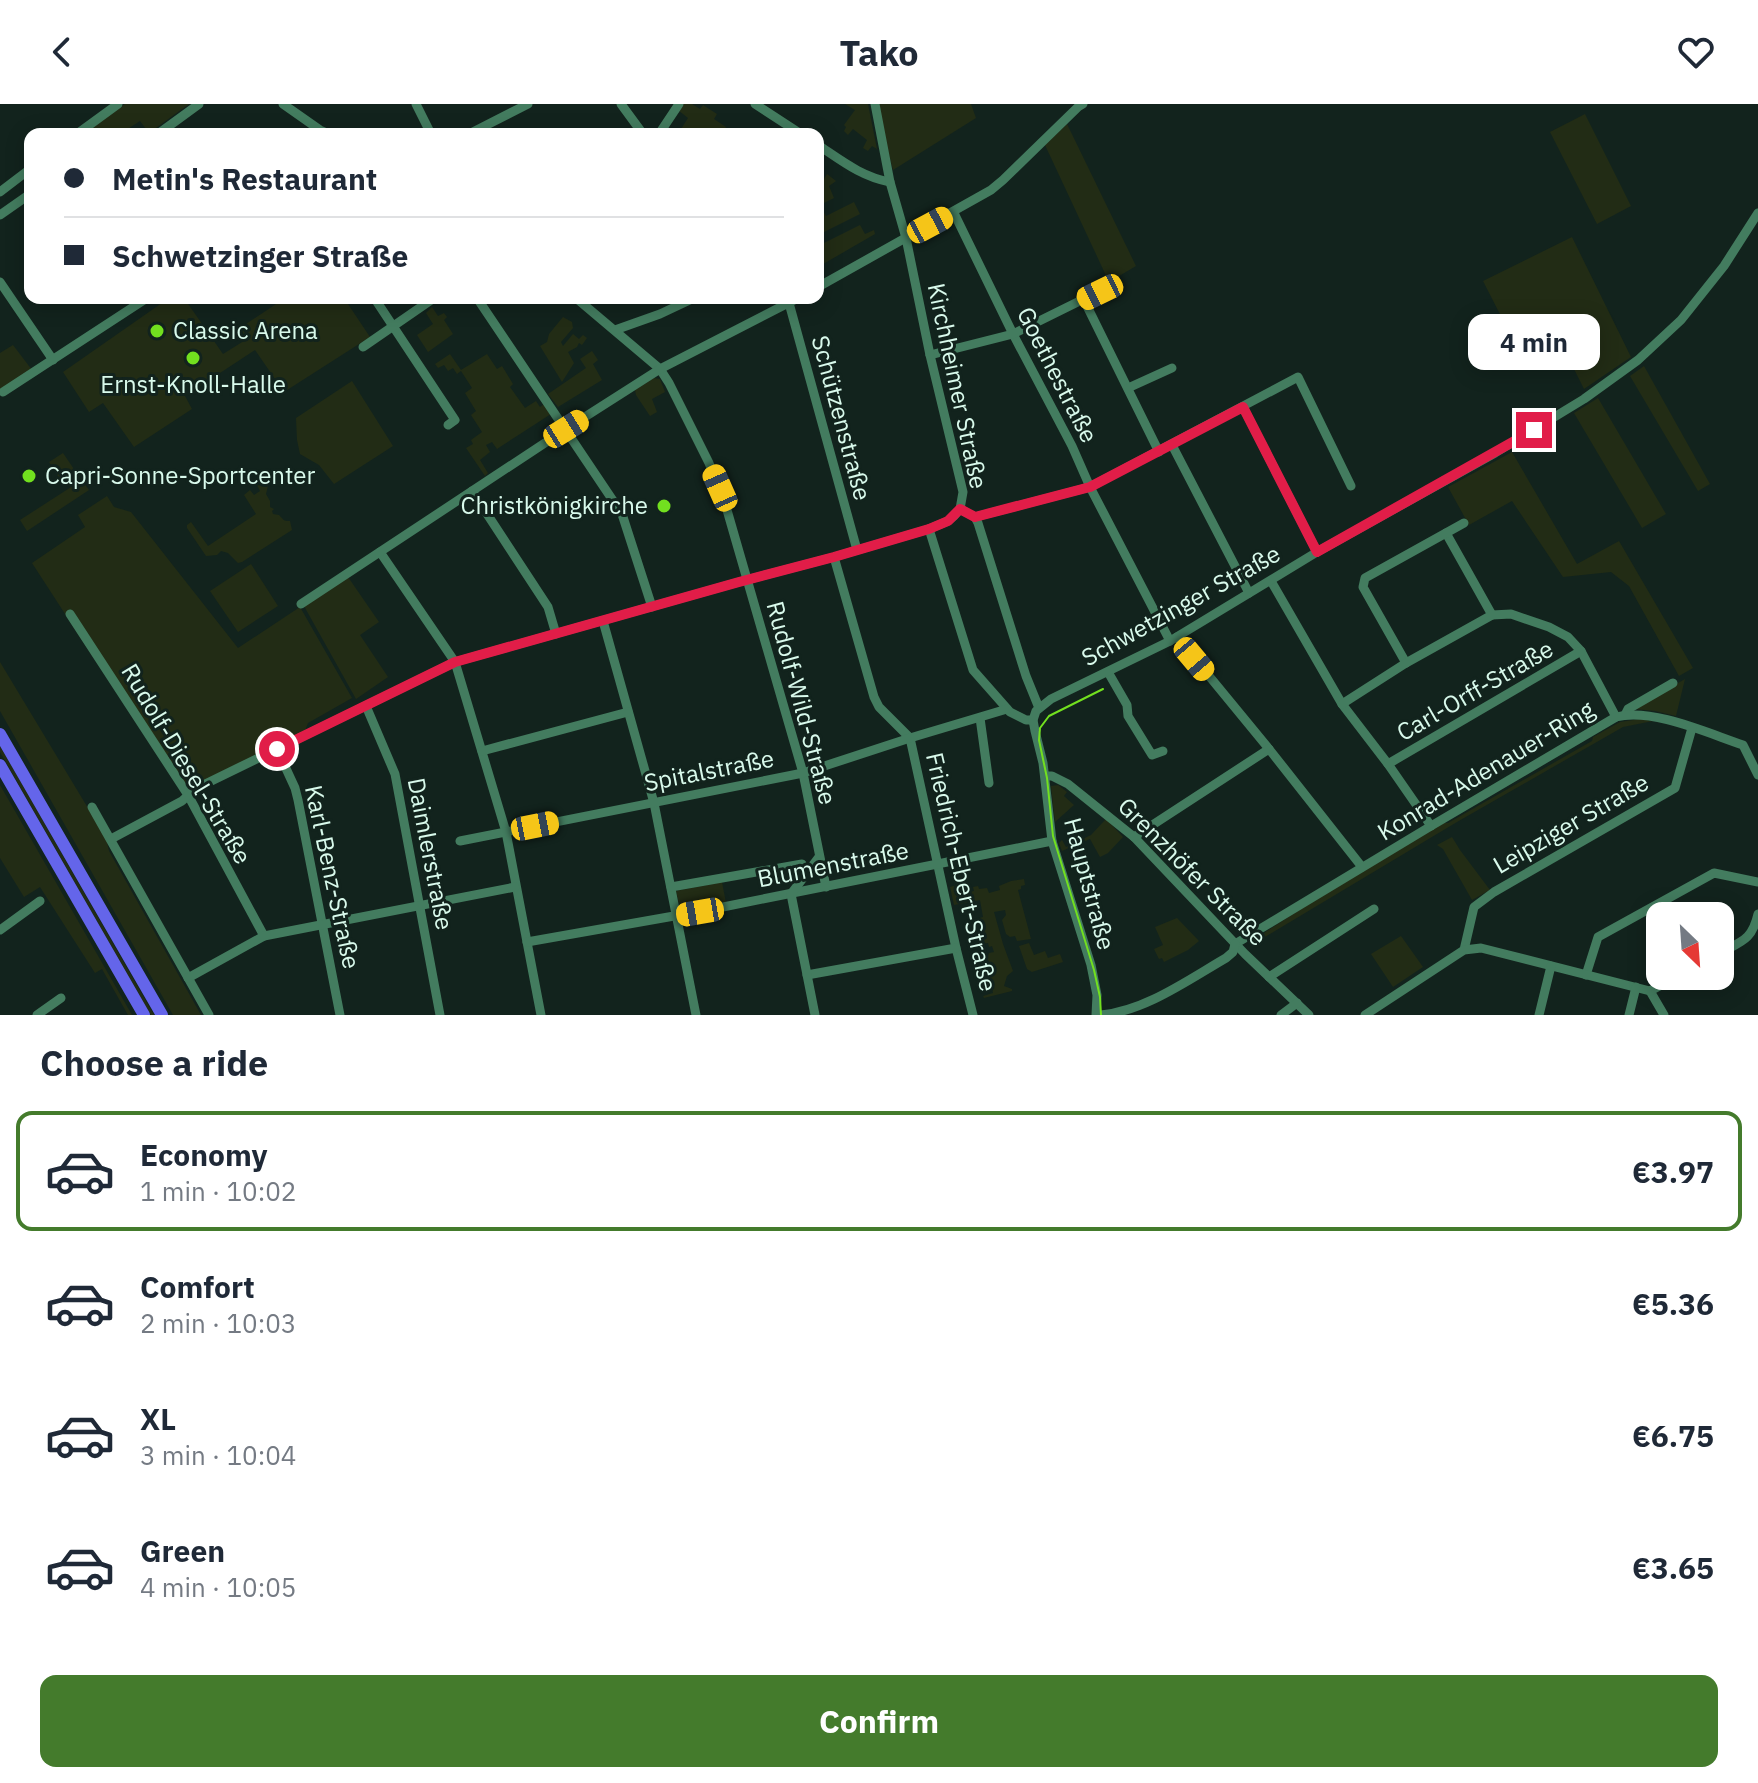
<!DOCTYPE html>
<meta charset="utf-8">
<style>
:root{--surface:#fff;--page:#f2f2f3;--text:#1f2937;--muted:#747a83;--line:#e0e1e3;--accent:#447b2c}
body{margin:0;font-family:"IBM Plex Sans",sans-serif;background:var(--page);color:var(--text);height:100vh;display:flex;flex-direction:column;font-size:30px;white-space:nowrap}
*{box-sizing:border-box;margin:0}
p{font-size:26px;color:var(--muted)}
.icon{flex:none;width:44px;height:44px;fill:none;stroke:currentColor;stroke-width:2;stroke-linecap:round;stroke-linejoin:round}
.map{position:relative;height:911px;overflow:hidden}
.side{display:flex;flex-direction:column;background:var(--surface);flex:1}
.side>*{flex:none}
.top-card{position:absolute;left:24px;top:24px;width:800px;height:176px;border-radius:16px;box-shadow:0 4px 20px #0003;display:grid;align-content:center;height:176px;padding:0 40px;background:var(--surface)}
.needle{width:52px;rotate:155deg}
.controls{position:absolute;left:1646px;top:798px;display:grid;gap:16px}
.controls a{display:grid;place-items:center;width:88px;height:88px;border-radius:16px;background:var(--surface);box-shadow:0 4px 20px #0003;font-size:40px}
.end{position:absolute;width:36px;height:36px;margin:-18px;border:10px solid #e11d48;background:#fff;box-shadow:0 0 0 4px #fff}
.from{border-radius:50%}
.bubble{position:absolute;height:56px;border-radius:16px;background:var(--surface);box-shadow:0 4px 20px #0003;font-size:26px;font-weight:700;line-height:56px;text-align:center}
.car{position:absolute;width:24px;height:48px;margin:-24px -12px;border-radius:10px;box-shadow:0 0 6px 2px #0007;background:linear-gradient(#f5c518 24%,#345 0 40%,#f5c518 0 76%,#345 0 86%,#f5c518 0)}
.top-card b{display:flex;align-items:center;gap:28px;height:76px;font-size:30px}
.top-card b+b{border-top:2px solid var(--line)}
.top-card i{width:20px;height:20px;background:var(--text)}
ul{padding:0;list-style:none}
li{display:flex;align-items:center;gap:24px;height:120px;margin:0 16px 12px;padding:0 24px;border:4px solid transparent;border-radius:16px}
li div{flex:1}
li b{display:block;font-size:30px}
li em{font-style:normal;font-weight:700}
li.active{border-color:var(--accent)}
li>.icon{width:72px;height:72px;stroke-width:1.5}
h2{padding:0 40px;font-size:36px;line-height:96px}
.primary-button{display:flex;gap:16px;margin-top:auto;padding:16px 40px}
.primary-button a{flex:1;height:92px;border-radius:16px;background:var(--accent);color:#fff;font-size:32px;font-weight:700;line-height:92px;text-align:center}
header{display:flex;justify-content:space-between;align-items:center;height:104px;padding:0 40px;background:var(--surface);font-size:36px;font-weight:700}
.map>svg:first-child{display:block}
.green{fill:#222c15}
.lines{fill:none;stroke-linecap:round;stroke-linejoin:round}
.minor{stroke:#437c5f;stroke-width:9}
.highway{stroke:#6465ea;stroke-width:12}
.tram{stroke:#72e01f;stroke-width:2}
.route{stroke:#e11d48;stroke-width:10}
.poi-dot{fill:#72e01f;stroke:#12231d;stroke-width:3}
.labels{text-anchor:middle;stroke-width:6;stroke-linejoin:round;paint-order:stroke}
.poi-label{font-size:24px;fill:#d9faec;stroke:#12231d;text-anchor:start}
.street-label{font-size:24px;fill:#d9faec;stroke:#12231d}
</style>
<header><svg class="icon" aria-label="back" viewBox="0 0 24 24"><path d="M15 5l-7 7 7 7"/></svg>Tako<svg class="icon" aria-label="heart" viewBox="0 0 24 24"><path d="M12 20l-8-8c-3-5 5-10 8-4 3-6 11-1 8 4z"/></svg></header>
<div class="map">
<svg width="1758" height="911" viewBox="0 0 1758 911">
<rect width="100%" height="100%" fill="#12231d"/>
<g class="green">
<polygon points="125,0 189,0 149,29 140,17 120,30 84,30"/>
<polygon points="682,0 692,0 700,5 703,1 717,10 714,15 726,23 724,27 729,29 731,26 736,30 680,30 679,28 688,14 678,6"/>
<polygon points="845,0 868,0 877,45 872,42 868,47 863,44 867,36 853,25 848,31 844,27 846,23 844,21 855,6"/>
<polygon points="876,0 971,0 976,14 893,66"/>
<polygon points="1585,10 1631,102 1597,120 1550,28"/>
<polygon points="1067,20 1136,162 1109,178 1045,41"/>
<polygon points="827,70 836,77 829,82 834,94 820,101 826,112 854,98 860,110 818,131 818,85"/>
<polygon points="860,121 865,130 874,126 875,130 818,163 818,142"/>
<polygon points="1572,133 1631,253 1584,285 1547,211 1509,228 1483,177"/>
<polygon points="169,194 184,194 223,250 247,235 240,224 285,194 344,194 370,233 284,288 255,246 185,292 192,305 134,343 103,299 89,308 63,268"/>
<polygon points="432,203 438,212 444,209 447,213 444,216 453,230 428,248 417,231 433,220 426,209"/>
<polygon points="563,213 572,218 573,224 561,238 563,242 573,230 579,235 583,231 587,234 582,241 579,239 577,243 568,248 574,259 562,278 540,242 547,238 549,230"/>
<polygon points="13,241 32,266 0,287 0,249"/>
<polygon points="592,247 598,256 593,260 602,276 558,303 548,290 586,264 580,255"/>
<polygon points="450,250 461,266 487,250 497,265 502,262 513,280 510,283 525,304 536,297 540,303 544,300 551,310 497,345 492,338 486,341 490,348 480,356 488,369 485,372 466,344 473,340 471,336 482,328 471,311 476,307 465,289 472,284 461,267 457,270 453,264 448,267 444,261 438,264 435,260"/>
<polygon points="1644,262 1710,380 1698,387 1630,272"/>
<polygon points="654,274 660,275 665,288 652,295 657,308 650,312 636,291 635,286"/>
<polygon points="352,277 393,342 334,380 319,361 300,350 297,336 296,314"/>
<polygon points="1598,294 1666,410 1642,424 1574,309"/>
<polygon points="1512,348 1577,460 1619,437 1693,564 1679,572 1629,482 1611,468 1563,473 1512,397 1469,421 1448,383"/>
<polygon points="63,349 80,374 65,383 49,358"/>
<polygon points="82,376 89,386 27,427 20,416"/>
<path d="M257,381L268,382L266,390L270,397V403L274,405L272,407L273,410L279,411C284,416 283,417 290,417L292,426L242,458L238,459L228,449L221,447L217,451L206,452L187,424V421L191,418L208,442L256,410L244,391L250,386L254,391L260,387Z"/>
<polygon points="107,392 114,403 131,408 238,544 300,503 352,594 308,619 305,627 189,687 91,550 32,459 85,423 78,411"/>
<polygon points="251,460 278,502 238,528 210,487"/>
<polygon points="348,473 379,518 360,531 388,573 356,595 304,502"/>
<polygon points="0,558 106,734 109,747 201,911 173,911 0,607"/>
<polygon points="1685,575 1676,612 1655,607 1634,605"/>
<polygon points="1640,615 1653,617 1623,623 1457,718 1255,839 1256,834 1338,781 1444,719 1448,719 1592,637 1593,633 1620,618"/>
<polygon points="0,642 154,911 151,911 0,648"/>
<polygon points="0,681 132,911 128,911 102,865 95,869 40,783 24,793 0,754"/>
<polygon points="1058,681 1067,688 1064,692 1074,701 1055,718 1051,682"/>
<polygon points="1106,715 1123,733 1108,749 1100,753 1090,735 1062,747 1059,739 1062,736 1066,743 1091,731"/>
<polygon points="1452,733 1460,746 1490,786 1472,796 1443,745 1437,741"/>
<polygon points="1024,775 1025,781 1021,782 1021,785 1018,786 1031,835 1017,837 1015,832 1010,833 1006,830 1002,816 1006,811 1005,806 994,808 1003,840 1013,867 1007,872 1004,882 1012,885 1012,887 984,894 983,892 993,889 992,883 986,885 985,880 988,878 985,872 981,874 979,864 986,863 985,858 989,849 994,848 992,842 989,843 988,839 981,840 976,815 983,813 980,796 954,801 950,783 957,781 959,789 974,787 973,783 978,782 979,785 987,784 989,789 1000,786 999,782 1011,777"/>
<polygon points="722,778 726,799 681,808 676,787"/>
<polygon points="1177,814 1199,837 1188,846 1164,858 1162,854 1159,855 1154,845 1163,841 1155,823"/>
<polygon points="1401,832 1423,863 1393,883 1371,850"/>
<polygon points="1029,839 1034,851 1045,847 1048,854 1060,850 1063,858 1032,868 1027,865 1019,842"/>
</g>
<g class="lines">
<g class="minor">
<polyline points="283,0 320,26 329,30"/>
<polyline points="416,0 431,30"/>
<polyline points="621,0 643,30"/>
<polyline points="755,0 801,30"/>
<polyline points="77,30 118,0"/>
<polyline points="158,30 199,0"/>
<polyline points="469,30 528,0"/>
<polyline points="659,30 679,0"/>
<path d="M818,41C842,57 862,73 890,78"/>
<polyline points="0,88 30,65"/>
<polyline points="954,109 1013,230 1072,342 1090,383 1170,537"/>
<polyline points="0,111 30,90"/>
<polyline points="0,178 53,256"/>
<polyline points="818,183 991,86 1003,76 1078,3 1083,0"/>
<polyline points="383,194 377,198 455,316 448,321"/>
<polyline points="477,194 622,410 652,503"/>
<polyline points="576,194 660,265 669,279 709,359 727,406 803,669 826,783"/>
<polyline points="784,194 789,199 857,446"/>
<polyline points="1084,196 1159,348"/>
<polyline points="615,226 660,210 694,194"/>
<polyline points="363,243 434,194"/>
<polyline points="930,251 1013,230 1108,183"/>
<polyline points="1128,284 1172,264"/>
<polyline points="3,288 147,194"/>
<polyline points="1243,303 1317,448"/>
<polyline points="1172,341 1249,489"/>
<polyline points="472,387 548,503 556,530"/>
<polyline points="960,405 975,413 978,419 1026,572 1039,604"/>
<polyline points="975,413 1090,383 1298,273 1351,382"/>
<polyline points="929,425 973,566 1010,608 1026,616 1033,616"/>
<polyline points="1446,429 1492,511"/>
<polyline points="380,448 455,558 506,728 541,911"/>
<polyline points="834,453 874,593 879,603 910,634"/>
<polyline points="1271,477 1342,600 1388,660 1431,722"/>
<polyline points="301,500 566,325 660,265 798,194"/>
<polyline points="70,510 188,691 264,832"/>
<polyline points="603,517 654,699 696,911"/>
<polyline points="1177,533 1269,645 1362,763"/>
<polyline points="1406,559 1363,483 1365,474 1464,419"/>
<polyline points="1108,568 1127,601 1128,612 1152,651 1163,647"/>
<polyline points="1342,600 1406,559 1492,511 1511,510 1549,523 1568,533 1581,547 1616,613"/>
<polyline points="366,602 395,670 440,911"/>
<polyline points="1625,611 1628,605 1673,579"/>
<polyline points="980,614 989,679"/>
<polyline points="910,634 956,844 973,911"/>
<polyline points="277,645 295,684 298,696 340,911"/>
<polyline points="482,647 628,608"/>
<polyline points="1388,660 1581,547"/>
<polyline points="1045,672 1052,672 1068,680 1134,733 1245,850 1309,911"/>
<polyline points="92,703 209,911"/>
<polyline points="1134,733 1269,645"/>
<polyline points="111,735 182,697 195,685 455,558 739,478 834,453 929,425 948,417 954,412 960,405 963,388 930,251 906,134 890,78 875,0"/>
<polyline points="460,737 803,669 910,634 1007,605"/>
<polyline points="671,783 802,760"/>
<polyline points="0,826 40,797"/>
<polyline points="527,838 708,806 1052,737"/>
<path d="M1235,840L1431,722L1616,613C1653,604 1707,629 1743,641L1758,671"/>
<polyline points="1464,846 1474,803 1494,788 1675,684 1692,624"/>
<path d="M1720,849C1742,837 1752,836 1758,810"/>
<polyline points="807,871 956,844"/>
<polyline points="1586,871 1598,833 1714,769 1758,778"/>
<polyline points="1269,873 1374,805"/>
<polyline points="188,874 264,832 515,783"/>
<polyline points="1650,887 1664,911"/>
<polyline points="37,911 61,894"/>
<polyline points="815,911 791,790 819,753"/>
<polyline points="1096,911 1097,891 1091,861 1052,737 1043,659 1035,627 1033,616 1036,607 1051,595 1170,537 1317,448 1495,349 1584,295 1638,256 1681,216 1724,162 1758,109"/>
<path d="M1101,911C1145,907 1188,876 1226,854L1233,848L1235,840"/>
<polyline points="1281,911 1297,899"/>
<polyline points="1365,911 1464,846 1481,844 1650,887 1678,872"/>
<polyline points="1539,911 1551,862"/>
<polyline points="1629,911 1636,883"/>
</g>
<g class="highway">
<polyline points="0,630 162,911"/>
<polyline points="0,661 144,911"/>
</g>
<polyline class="tram" points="1101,911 1100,893 1094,866 1053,732 1047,674 1039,636 1040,624 1049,612 1103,585"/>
</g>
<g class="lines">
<polyline class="route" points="277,645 455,558 739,478 834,453 929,425 948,417 960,405 975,413 1090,383 1243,303 1317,448 1534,326"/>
</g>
<g class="poi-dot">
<circle cx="157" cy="227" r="8"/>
<circle cx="193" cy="254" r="8"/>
<circle cx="29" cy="372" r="8"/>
<circle cx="664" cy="402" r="8"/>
</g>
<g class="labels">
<g class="poi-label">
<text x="173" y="235">Classic Arena</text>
<text x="193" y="289" text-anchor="middle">Ernst-Knoll-Halle</text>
<text x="45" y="380">Capri-Sonne-Sportcenter</text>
<text x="648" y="410" text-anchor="end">Christkönigkirche</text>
</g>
<g class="street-label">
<text transform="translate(1057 271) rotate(63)" y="8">Goethestraße</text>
<text transform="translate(957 282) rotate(78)" y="8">Kirchheimer Straße</text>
<text transform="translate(841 314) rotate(75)" y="8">Schützenstraße</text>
<text transform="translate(1181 502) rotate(-29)" y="8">Schwetzinger Straße</text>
<text transform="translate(1475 587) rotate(-30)" y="8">Carl-Orff-Straße</text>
<text transform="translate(801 599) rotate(75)" y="8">Rudolf-Wild-Straße</text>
<text transform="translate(186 660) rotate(59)" y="8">Rudolf-Diesel-Straße</text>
<text transform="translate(709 667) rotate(-11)" y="8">Spitalstraße</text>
<text transform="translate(1486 667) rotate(-31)" y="8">Konrad-Adenauer-Ring</text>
<text transform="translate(1571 720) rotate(-30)" y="8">Leipziger Straße</text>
<text transform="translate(430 750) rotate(79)" y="8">Daimlerstraße</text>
<text transform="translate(833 761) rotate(-11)" y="8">Blumenstraße</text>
<text transform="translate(961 768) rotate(77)" y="8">Friedrich-Ebert-Straße</text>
<text transform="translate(1192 768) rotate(45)" y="8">Grenzhöfer Straße</text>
<text transform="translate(332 773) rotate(78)" y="8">Karl-Benz-Straße</text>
<text transform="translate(1089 780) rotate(75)" y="8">Hauptstraße</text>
</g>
</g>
</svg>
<div class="controls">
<a><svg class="needle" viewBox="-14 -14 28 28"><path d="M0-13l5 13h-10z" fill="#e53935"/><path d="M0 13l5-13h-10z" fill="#747a83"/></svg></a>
</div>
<i class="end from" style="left:277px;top:645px"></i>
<i class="end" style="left:1534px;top:326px"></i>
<div class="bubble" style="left:1468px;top:210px;width:132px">4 min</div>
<i class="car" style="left:930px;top:121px;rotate:62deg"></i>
<i class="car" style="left:1100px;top:188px;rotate:244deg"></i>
<i class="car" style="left:566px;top:325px;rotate:58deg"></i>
<i class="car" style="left:720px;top:384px;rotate:336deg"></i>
<i class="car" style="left:1194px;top:555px;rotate:140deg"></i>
<i class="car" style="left:535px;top:722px;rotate:79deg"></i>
<i class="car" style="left:700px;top:808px;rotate:260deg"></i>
<div class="top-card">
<b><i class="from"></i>Metin's Restaurant</b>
<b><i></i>Schwetzinger Straße</b>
</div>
</div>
<section class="side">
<h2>Choose a ride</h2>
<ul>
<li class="active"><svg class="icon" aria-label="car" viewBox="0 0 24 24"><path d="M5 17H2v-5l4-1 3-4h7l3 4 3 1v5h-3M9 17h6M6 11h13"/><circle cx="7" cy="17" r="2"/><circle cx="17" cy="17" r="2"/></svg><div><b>Economy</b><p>1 min · 10:02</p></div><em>€3.97</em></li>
<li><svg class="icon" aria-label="car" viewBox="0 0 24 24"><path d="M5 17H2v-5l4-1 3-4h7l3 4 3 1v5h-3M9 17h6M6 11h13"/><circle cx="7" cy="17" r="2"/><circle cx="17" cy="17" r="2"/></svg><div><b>Comfort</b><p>2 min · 10:03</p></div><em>€5.36</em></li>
<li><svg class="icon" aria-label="car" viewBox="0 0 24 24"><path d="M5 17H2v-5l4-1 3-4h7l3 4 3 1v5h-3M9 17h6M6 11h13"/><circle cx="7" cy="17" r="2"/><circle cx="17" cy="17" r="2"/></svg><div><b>XL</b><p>3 min · 10:04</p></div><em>€6.75</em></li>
<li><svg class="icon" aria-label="car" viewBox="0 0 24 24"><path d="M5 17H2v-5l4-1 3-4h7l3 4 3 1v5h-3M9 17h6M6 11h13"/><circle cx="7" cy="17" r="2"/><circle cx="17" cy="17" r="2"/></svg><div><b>Green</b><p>4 min · 10:05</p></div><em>€3.65</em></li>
</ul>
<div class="primary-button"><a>Confirm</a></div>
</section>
